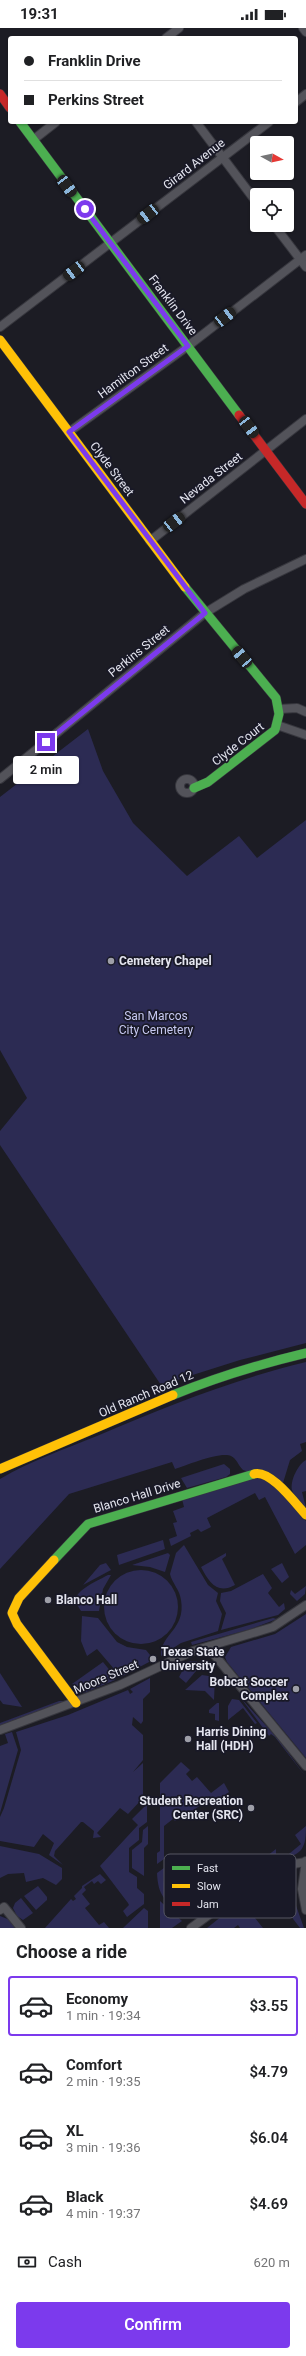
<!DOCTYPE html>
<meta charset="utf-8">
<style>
:root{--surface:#fff;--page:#f2f2f2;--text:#202124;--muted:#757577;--line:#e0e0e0;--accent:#7c3aed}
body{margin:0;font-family:Roboto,sans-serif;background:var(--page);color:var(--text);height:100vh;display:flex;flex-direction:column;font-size:15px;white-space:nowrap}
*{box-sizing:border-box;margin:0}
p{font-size:13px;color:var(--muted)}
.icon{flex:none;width:22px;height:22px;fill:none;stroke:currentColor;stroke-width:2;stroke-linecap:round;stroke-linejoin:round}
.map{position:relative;height:1900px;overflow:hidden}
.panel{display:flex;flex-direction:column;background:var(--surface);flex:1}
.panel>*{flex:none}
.banner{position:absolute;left:8px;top:8px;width:290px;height:88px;border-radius:4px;box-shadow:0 1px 3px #0004;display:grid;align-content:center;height:88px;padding:0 16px;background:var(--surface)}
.needle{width:26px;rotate:98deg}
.fabs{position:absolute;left:250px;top:108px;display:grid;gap:8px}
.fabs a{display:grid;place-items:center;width:44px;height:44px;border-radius:4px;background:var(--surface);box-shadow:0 1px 3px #0004;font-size:20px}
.end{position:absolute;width:18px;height:18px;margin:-9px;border:5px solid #7c3aed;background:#fff;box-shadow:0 0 0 2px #fff}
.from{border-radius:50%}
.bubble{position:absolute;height:28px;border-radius:4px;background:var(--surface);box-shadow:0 1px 3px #0004;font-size:13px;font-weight:600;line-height:28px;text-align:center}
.car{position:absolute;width:12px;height:24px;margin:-12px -6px;border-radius:5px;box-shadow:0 0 3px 1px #0007;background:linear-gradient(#222 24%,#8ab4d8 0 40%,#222 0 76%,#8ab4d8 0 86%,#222 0)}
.banner b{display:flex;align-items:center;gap:14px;height:38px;font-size:15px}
.banner b+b{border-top:1px solid var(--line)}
.banner i{width:10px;height:10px;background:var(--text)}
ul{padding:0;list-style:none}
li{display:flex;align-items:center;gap:12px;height:60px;margin:0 8px 6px;padding:0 8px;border:2px solid transparent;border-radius:4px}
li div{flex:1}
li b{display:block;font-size:15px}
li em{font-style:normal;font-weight:600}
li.active{border-color:var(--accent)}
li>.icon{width:36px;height:36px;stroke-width:1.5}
h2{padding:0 16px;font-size:18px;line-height:48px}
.pay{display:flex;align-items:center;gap:10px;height:44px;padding:0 16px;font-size:15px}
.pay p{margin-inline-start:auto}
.button{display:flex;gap:8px;margin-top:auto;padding:8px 16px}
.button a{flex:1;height:46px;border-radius:4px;background:var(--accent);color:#fff;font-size:16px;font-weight:600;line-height:46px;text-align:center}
.status{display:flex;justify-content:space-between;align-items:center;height:28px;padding:0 20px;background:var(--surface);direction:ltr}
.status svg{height:11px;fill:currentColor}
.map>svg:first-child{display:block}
.green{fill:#2c2b53}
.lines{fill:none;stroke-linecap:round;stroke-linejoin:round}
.street-casing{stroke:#37373e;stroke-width:10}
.fast-casing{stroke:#37373e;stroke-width:10}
.slow-casing{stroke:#37373e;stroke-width:10}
.jam-casing{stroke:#37373e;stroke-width:10}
.street{stroke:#53535a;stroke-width:8}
.fast{stroke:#4caf50;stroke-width:9}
.slow{stroke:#ffc107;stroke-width:9}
.jam{stroke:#c62828;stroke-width:9}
.route{stroke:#7c3aed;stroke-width:5}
.poi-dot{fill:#9e9fa8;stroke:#191927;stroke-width:1.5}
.labels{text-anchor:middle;stroke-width:3.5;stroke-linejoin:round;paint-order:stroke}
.street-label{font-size:12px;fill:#e4e5ef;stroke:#191927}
.poi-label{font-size:12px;font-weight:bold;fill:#e4e5ef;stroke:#191927;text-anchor:start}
.park-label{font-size:12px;fill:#c7c9f1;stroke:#191927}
.key{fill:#191927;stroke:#565663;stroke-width:1}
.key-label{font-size:11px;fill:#e4e5ef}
</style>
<div class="status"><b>19:31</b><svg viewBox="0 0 49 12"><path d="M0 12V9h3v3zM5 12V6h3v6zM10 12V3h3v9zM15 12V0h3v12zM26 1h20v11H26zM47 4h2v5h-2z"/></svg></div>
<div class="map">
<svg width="306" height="1900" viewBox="0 0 306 1900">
<rect width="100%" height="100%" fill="#1c1c24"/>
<g class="green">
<polygon points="88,701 103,743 133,795 187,848 239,808 257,830 306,792 306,1315 240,1332 161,1357 0,1117 0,1103 27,1070 0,1022 0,769"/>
<path d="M306,1334V1414L300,1416L302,1423L290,1432L283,1455L243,1442C238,1437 237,1431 231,1428C221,1423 187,1437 175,1441L172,1434L69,1466L0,1541V1451C30,1433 65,1421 97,1408C167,1378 232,1352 306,1334Z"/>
<path d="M306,1432V1463L302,1464L306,1480C302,1475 294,1469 292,1462C290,1453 298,1436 306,1432Z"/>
<polygon points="224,1436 230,1441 230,1446 226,1449 187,1460 181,1450"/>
<polygon points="254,1448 269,1452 306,1493 306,1517 295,1526 265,1469 259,1472 255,1465 207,1490 211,1499 201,1504 198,1501 190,1505 191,1508 171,1518 169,1511 177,1508 173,1495 177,1494 173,1483 184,1479 182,1471"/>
<polygon points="163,1512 165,1521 119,1537 117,1527"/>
<path d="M184,1517L208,1557L218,1565L216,1573L222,1586L218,1603L181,1615L161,1628C160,1606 186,1602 181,1572C180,1562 172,1555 170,1546L176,1525Z"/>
<polygon points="168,1525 170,1527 165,1544 150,1539 132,1537"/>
<path d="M226,1525V1528L222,1531L235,1557C217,1567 209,1554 201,1539Z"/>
<polygon points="106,1535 111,1542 83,1557 100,1537"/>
<polygon points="282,1535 289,1549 282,1555 271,1541"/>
<circle cx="141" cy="1579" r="37"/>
<polygon points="263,1546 272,1560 268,1565 279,1579 284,1575 285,1581 278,1587 221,1602 226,1585 220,1573 221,1565 231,1563"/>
<path d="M108,1547H111L103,1561L99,1583H81C79,1580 76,1575 76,1572C75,1562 101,1551 108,1547Z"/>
<polygon points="306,1558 305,1566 297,1573 290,1566 291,1562 295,1566"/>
<polygon points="306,1586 306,1730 227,1634 225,1629 231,1619 275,1606"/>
<polygon points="82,1588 98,1590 117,1614 127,1619 146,1622 150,1627 149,1634 121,1649 97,1621 87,1628 81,1613"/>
<polygon points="273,1590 277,1591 251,1601 192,1617 191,1614"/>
<polygon points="191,1633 197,1633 196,1643 186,1655 179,1649 187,1634"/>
<polygon points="103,1634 116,1650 115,1652 84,1665 72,1656"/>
<polygon points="0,1645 22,1679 3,1676 0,1672"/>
<polygon points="202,1647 215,1649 214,1672 205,1663 185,1662"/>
<polygon points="150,1650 150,1664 143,1671 143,1693 141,1696 133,1689 132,1697 143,1707 143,1732 133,1744 143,1735 143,1770 128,1786 120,1780 97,1805 101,1809 93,1810 94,1803 83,1794 81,1794 55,1823 54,1828 63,1837 49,1827 54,1815 43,1806 34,1819 0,1813 0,1789 4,1780 21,1722 16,1704 68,1687 128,1662 130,1666 133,1664 130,1661"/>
<polygon points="240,1669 278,1711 306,1749 275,1709 271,1706 269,1708"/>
<polygon points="232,1671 239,1672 257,1695 255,1696 243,1680 228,1692 228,1678"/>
<polygon points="59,1673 65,1673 0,1698 0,1695"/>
<polygon points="217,1675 219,1675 219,1693 215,1692 215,1686 209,1685 209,1682"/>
<polygon points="12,1704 18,1722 0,1785 0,1718 8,1715 5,1706"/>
<polygon points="181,1734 190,1742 186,1746 192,1753 197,1749 211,1765 224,1755 229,1764 219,1772 216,1769 204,1778 202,1776 190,1785 188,1783 175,1793 173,1791 164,1798 164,1831 157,1836 157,1825 160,1823 160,1755"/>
<polygon points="147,1776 147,1794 139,1800 139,1812 129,1820 129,1844 137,1849 137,1860 144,1866 144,1876 127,1889 123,1883 129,1877 128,1875 100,1838 138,1797 132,1791"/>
<polygon points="148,1798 148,1816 144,1820 144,1848 132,1840 132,1822 142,1814 143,1802"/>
<path d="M306,1798C306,1819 303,1827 281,1831V1828L284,1830L301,1816L295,1807Z"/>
<polygon points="0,1818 39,1826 62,1840 62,1851 56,1857 43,1850 26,1854 24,1845 8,1846 0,1850"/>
<polygon points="276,1821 276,1832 268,1835 253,1846 250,1841"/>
<path d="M164,1840C164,1846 163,1854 165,1859C169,1872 183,1876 194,1872L196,1874L193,1876L196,1880L205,1875L195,1883L191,1879L181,1886C165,1872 158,1868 157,1845Z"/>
<polygon points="291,1840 295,1844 294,1872 304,1900 300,1900 284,1879 278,1866 282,1845"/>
<polygon points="100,1846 106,1852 101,1856 98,1853 94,1856 92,1853 84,1859 86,1862 82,1866 90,1876 85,1880 99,1897 104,1894 109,1900 45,1900 71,1871 73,1873 76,1871 74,1868 82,1860 82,1858"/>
<polygon points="38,1858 47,1869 47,1872 36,1882 24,1868"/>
<polygon points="21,1870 33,1885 23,1892 17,1888 13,1880 15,1875"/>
<polygon points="160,1873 182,1893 172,1900 160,1900"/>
<polygon points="237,1876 244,1876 263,1900 240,1900 238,1897 234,1900 207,1900"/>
<polygon points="144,1880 148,1883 148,1900 123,1900"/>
<polygon points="0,1888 10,1892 15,1900 0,1900"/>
</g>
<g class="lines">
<defs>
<g id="street">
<polyline points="303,0 306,4"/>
<polyline points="166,10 179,0"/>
<polyline points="296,74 306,66"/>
<polyline points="196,94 257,175"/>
<polyline points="33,112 56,94"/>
<polyline points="274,197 306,239"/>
<polyline points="0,299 269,94"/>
<polyline points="69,404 188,318 306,227"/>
<polyline points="150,513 306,391"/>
<polyline points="279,681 297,680 306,684"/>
<polyline points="277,697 306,707"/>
<circle cx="187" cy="758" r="7"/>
<polyline points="0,751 205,585 244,561 306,531"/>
<polyline points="208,1619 306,1738"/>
<polyline points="0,1702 120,1657 193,1623 273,1599 306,1577"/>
<polyline points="306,1833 302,1861 306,1882"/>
<polyline points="0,1882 4,1879 21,1900"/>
<polyline points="191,1900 274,1839 306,1834"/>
</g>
<g id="fast">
<polyline points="20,94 239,387"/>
<polyline points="185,559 276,670 279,686 275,702 208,754 194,760"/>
<path d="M173,1367C217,1349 260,1336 306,1325"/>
<polyline points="54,1532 88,1496 254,1446"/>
</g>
<g id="slow">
<polyline points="0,312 185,559"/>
<polyline points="0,1441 173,1367"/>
<path d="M254,1446C270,1441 295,1475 306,1487"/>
<polyline points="54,1532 19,1570 12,1585 17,1596 76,1675"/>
</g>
<g id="jam">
<polyline points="0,66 10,80"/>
<polyline points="239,387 306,476"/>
</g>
</defs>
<use href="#street" class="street-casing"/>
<use href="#fast" class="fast-casing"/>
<use href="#slow" class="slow-casing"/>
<use href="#jam" class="jam-casing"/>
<use href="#street" class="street"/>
<use href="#fast" class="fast"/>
<use href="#slow" class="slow"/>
<use href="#jam" class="jam"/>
</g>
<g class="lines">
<polyline class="route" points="46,714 205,585 69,404 188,318 85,181"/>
</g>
<g class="poi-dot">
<circle cx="111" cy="933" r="4"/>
<circle cx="48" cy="1572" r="4"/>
<circle cx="153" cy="1631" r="4"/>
<circle cx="296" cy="1661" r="4"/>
<circle cx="188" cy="1711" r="4"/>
<circle cx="251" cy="1780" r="4"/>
</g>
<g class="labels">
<g class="street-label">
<text transform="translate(194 136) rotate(-38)" y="4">Girard Avenue</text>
<text transform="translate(173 277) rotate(53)" y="4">Franklin Drive</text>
<text transform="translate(133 343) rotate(-36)" y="4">Hamilton Street</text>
<text transform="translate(112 441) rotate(53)" y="4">Clyde Street</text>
<text transform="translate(211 450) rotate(-38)" y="4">Nevada Street</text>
<text transform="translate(139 623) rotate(-39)" y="4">Perkins Street</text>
<text transform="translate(238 716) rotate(-38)" y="4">Clyde Court</text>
<text transform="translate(146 1366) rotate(-23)" y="4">Old Ranch Road 12</text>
<text transform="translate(137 1468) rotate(-17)" y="4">Blanco Hall Drive</text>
<text transform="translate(106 1649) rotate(-23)" y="4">Moore Street</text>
</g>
<g class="poi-label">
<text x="119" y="937">Cemetery Chapel</text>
<text x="56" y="1576">Blanco Hall</text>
<text x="161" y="1628">Texas State<tspan x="161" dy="14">University</tspan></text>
<text x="288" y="1658" text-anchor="end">Bobcat Soccer<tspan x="288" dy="14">Complex</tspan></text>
<text x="196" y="1708">Harris Dining<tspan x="196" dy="14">Hall (HDH)</tspan></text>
<text x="243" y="1777" text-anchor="end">Student Recreation<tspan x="243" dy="14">Center (SRC)</tspan></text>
</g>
<g class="park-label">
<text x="156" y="992">San Marcos<tspan x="156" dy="14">City Cemetery</tspan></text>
</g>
</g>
<rect x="164" y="1826" width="132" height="64" rx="6" class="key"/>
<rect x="172" y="1838" width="18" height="4" fill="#4caf50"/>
<rect x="172" y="1856" width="18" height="4" fill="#ffc107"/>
<rect x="172" y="1874" width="18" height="4" fill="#c62828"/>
<g class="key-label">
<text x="197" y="1844">Fast</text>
<text x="197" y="1862">Slow</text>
<text x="197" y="1880">Jam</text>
</g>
</svg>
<div class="fabs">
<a><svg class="needle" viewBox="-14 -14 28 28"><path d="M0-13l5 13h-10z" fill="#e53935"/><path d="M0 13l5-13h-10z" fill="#757577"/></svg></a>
<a><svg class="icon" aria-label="locate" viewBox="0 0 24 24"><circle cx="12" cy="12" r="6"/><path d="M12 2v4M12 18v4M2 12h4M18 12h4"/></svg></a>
</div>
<i class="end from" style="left:85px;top:181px"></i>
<i class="end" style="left:46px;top:714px"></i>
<div class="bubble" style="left:13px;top:728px;width:66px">2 min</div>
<i class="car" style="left:67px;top:158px;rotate:143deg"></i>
<i class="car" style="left:148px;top:186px;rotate:232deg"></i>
<i class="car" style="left:74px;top:243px;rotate:233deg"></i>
<i class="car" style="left:225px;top:289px;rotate:52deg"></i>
<i class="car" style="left:249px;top:399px;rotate:143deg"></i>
<i class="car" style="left:174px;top:494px;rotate:52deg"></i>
<i class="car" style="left:242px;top:629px;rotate:320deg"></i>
<div class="banner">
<b><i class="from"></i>Franklin Drive</b>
<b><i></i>Perkins Street</b>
</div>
</div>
<section class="panel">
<h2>Choose a ride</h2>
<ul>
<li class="active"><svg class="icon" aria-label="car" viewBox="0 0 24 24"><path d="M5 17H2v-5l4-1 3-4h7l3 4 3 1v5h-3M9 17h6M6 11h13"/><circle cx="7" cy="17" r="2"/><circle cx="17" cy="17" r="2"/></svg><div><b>Economy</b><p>1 min · 19:34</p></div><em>$3.55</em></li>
<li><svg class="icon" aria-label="car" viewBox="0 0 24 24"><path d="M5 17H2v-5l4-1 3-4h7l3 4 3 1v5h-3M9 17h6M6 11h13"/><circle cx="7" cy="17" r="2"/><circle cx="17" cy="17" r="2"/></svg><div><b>Comfort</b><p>2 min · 19:35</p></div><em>$4.79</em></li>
<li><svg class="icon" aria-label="car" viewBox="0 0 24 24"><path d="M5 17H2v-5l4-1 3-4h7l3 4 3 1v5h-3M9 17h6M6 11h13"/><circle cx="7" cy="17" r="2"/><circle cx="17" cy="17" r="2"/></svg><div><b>XL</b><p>3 min · 19:36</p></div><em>$6.04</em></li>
<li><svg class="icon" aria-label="car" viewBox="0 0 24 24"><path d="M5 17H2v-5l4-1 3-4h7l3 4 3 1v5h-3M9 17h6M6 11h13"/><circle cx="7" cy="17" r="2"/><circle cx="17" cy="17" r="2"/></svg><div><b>Black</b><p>4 min · 19:37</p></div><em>$4.69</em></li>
</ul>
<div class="pay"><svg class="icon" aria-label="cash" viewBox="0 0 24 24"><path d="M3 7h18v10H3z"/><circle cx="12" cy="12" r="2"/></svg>Cash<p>620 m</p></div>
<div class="button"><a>Confirm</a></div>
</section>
